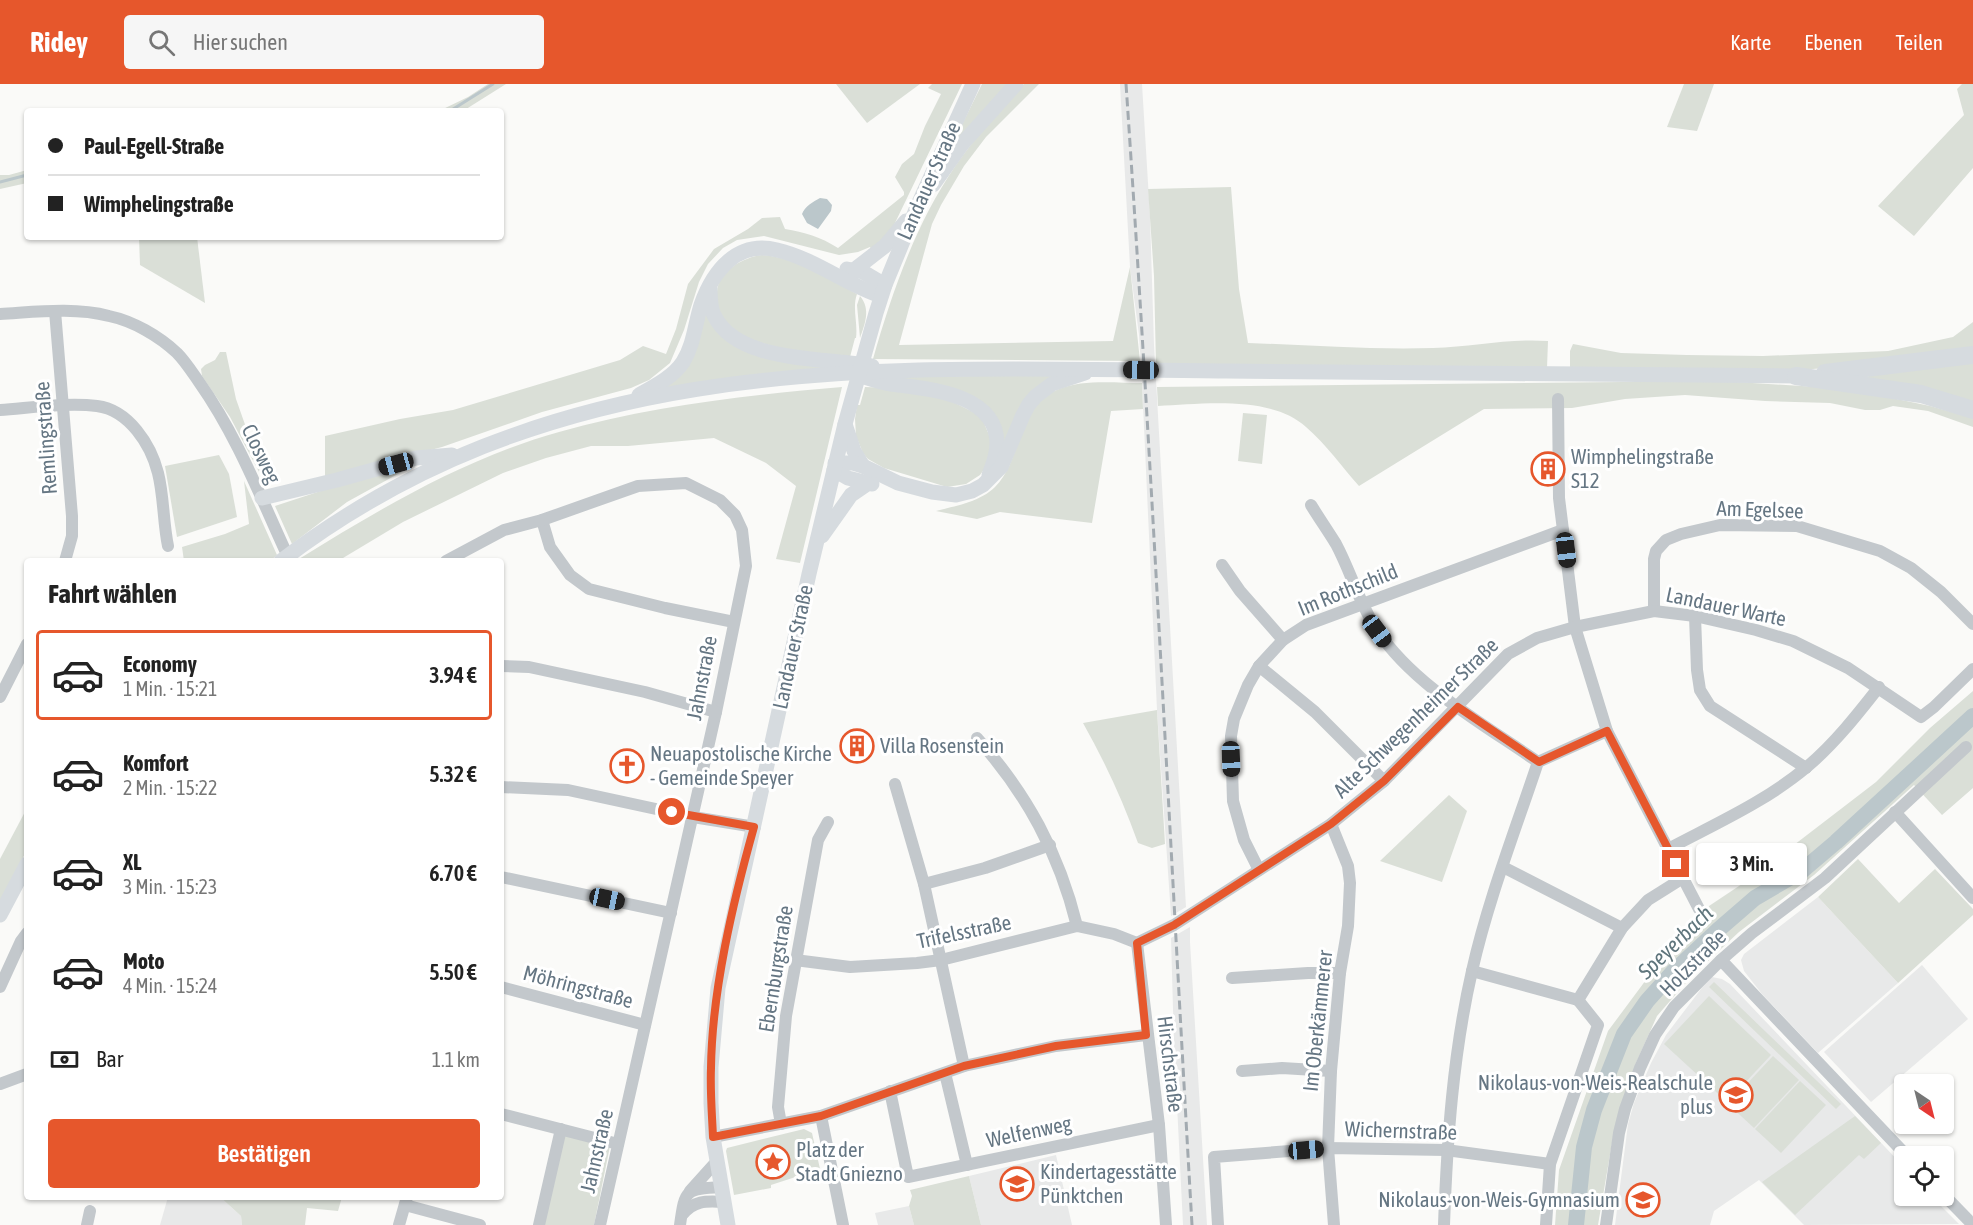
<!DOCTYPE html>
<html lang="de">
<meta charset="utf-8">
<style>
:root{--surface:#fff;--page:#f6f6f6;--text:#222;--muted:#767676;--line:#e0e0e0;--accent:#e6572c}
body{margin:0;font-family:"Asap Condensed",sans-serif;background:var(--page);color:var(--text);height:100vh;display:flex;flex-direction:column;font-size:22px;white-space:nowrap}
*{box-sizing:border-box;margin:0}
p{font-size:20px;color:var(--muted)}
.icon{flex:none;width:33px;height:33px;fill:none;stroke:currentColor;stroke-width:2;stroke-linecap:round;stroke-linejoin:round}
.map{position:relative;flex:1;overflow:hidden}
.panel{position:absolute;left:24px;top:474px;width:480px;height:642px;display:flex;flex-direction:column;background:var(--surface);border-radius:6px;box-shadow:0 2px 4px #0004}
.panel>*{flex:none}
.top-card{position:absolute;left:24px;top:24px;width:480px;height:132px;border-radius:6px;box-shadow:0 2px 4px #0004;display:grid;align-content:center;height:132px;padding:0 24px;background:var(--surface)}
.needle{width:39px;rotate:145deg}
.tools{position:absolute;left:1894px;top:990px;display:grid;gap:12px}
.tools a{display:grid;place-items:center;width:60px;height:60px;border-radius:6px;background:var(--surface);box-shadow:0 2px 4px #0004;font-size:30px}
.end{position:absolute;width:27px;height:27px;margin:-14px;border:8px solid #e6572c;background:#fff;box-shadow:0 0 0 3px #fff}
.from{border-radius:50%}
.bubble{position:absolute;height:42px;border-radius:6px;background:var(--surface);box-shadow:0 2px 4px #0004;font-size:20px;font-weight:600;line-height:42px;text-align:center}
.car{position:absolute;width:18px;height:36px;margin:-18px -9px;border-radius:8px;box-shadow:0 0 4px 2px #0007;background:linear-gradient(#222 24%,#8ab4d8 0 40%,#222 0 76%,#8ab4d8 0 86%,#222 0)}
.top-card b{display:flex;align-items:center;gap:21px;height:57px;font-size:22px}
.top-card b+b{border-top:2px solid var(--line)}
.top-card i{width:15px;height:15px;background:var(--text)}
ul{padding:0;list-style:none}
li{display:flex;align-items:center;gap:18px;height:90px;margin:0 12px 9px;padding:0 12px;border:3px solid transparent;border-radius:6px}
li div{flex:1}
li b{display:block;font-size:22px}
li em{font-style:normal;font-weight:600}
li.on{border-color:var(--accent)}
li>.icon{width:54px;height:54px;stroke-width:1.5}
h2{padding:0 24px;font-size:27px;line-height:72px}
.pay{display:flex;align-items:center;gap:15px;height:66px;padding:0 24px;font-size:22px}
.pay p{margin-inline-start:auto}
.cta{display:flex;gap:12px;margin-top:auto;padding:12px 24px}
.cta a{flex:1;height:69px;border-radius:6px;background:var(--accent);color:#fff;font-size:24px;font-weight:600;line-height:69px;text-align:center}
header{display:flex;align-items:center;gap:36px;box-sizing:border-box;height:84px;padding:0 30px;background:var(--accent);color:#fff}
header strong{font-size:28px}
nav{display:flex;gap:33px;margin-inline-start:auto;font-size:21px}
.search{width:420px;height:54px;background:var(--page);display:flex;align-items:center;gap:15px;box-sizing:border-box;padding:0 21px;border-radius:6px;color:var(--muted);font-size:22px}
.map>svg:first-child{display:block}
.built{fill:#e8e9e9}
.green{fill:#dadfd7}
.water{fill:#bbc7cb}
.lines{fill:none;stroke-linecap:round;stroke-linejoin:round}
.stream{stroke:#bbc7cb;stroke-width:3}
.river{stroke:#bbc7cb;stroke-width:16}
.minor{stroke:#c3c8cc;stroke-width:12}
.major{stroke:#d6dbdf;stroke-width:15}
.highway{stroke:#d6dbdf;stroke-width:18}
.rail{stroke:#a2aab0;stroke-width:3;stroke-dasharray:9 4.5;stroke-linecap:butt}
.route{stroke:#e6572c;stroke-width:8}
.labels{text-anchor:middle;stroke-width:6;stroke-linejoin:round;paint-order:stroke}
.street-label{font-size:21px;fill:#657683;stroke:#fff}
.poi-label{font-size:21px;fill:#657683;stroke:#fff;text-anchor:start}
.water-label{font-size:22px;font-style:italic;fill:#5f757c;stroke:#fff}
</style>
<header>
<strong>Ridey</strong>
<div class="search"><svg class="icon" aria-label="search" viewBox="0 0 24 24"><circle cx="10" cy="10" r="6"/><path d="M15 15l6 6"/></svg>Hier suchen</div>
<nav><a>Karte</a><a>Ebenen</a><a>Teilen</a></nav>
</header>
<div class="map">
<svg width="1973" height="1141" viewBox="0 0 1973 1141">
<rect width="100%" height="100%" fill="#fafaf8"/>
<g class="built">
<polygon points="1120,0 1142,0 1150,132 1154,261 1186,823 1171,832 1157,626 1142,299 1139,251 1130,183"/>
<polygon points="1818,813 1898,899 1818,969 1762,910 1744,887 1741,876 1744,870"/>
<polygon points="1190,843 1190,858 1207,1141 1183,1141 1174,960 1171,854"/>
<polygon points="1922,881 1968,935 1871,1018 1824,968"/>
<polygon points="1712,893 1722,895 1730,900 1905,1084 1905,1112 1931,1112 1959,1140 1804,1141 1759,1096 1714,1127 1710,1141 1615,1141 1628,1040 1634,1019 1651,979 1666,951 1701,905"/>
<polygon points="1056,1071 1072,1141 981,1141 969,1092"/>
<polygon points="168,1113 220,1113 241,1132 242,1141 160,1141"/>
<polygon points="909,1122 914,1141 878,1141 875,1129"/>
</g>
<g class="green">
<polygon points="488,0 506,0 463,27 439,27 468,13"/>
<polygon points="836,0 920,0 867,39"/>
<path d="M932,0H962L894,141L872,167L870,163L858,168L839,171L764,152L737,156L723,164L708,180L699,198L684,246L670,279L649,296L631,304L542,328L442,363L325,394V352L400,335L453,326L620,276L643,262L666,270L676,245L688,200L714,165L748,145L762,134L780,133L785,145C804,148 821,153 838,164L904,111V108L895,93L902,80L914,70L925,42L941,10L928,4Z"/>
<polygon points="982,0 1009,0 946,73"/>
<path d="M1024,0H1039L986,53L964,82L941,121L932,140L899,261L1113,257L1130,183L1140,277L873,275C892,208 916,139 956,81C976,52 1000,26 1024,0Z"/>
<polygon points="1684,0 1714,0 1697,47 1667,43"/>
<polygon points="1962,0 1973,0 1973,84 1914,152 1878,122 1964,31 1957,5"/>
<polygon points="27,86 27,99 0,105 0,91 9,91"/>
<path d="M1231,103L1239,205L1248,259C1310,261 1372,266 1433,264C1472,263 1509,254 1548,257L1547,284L1156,281L1154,192L1148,105Z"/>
<polygon points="139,153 197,153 205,219 140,181"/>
<path d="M762,171C796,173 828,195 857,210C852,224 858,239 856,254H855L850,273L801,269L745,255L719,232C718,224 716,215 717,208C718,187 744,173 762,171Z"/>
<path d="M860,212C871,225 865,240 860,254L857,221Z"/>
<polygon points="705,226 724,252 841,283 726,294 660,305"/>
<polygon points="1973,238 1973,263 1855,281 1792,287 1570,283 1570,267 1573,260 1621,269 1687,271 1763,272 1888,267 1953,253"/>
<polygon points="220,268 226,268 236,315 267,403 230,333 202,292 201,285 205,281 215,276"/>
<polygon points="1973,276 1973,320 1863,293"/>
<polygon points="1061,291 1053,294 1002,372 988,325 890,293"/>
<path d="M1721,297L1849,305L1930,322L1973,334V343L1928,327L1893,322L1880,326H1865L1830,319L1765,317L1685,311L1625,315L1572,324L1484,325L1359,402C1342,383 1326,360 1306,343C1271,311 1202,320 1158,322L1157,303Z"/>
<path d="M1142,299L1143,325L1111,327L1092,439L1000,428L977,435L936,427C955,422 980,418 995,403C1024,374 1014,323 1059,305C1083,295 1116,299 1142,299Z"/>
<path d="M842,303L800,479L776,475L796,402L766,379L714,354L628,362H591L546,374L503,389L403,438L338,477H300L299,475C381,424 466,374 559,348C651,322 748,311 842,303Z"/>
<polygon points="865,303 892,304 939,311 981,332 992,358 985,384 980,391 966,400 947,403 884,384 868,375 863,369 856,352 855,335 857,321 860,321"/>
<polygon points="1243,329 1267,331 1262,380 1238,377"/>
<polygon points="219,371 229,390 237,433 177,453 165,382"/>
<polygon points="416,380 347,418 292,460 275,422 351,397"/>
<polygon points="244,397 277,471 270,477 184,477 182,463 225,450 249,440"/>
<polygon points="1973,607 1973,704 1942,731 1914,701 1814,791 1739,848 1690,894 1657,932 1636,979 1613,1053 1598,1141 1555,1141 1559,1086 1608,947 1663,873 1703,840 1709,822 1751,794 1876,698 1930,644"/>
<path d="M1157,626L1165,760L1152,764L1138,759C1123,717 1105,678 1083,639Z"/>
<polygon points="1449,711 1467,727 1442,798 1380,777"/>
<polygon points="27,724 27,766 0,817 0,775"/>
<polygon points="1858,775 1899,819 1935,785 1973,825 1973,831 1898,899 1818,813"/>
<polygon points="1714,898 1841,1020 1836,1025 1709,903"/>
<polygon points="1709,912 1771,971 1727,1018 1664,960"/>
<polygon points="1773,972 1799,996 1754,1044 1728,1020"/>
<polygon points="1800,997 1826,1021 1781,1069 1755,1045"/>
<polygon points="1855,1032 1881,1059 1864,1075 1859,1071 1795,1131 1762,1098"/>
<polygon points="804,1045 812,1049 820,1085 771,1101 771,1104 734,1111 726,1067 727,1064"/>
<polygon points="565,1049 610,1062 594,1141 543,1141"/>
<polygon points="969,1092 981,1141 914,1141 909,1122 912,1112 910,1106"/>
<polygon points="220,1113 342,1113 338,1127 307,1124 305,1141 242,1141 241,1132"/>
</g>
<path class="water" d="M820,114L827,115L832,121L831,127L818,145L807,139L802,130C805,122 813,118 820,114Z"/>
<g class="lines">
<g class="stream">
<polyline points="450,27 493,0"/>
<polyline points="0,98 27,91"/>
</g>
<polyline class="river" points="1576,1141 1584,1063 1594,1026 1624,950 1647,917 1673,888 1718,846 1755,814 1803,786 1836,758 1973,632"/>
<g class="minor">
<polyline points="55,227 72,432 72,452 65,477"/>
<path d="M0,230C36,228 74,223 109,232C133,237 159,252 177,269C185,277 192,288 199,298C238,353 262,417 290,477"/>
<polyline points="1558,315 1559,414 1575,543 1607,647 1699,825"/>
<path d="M0,326C29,324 68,318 97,322C129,326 151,361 158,389C164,413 163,438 168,462"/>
<path d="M1311,421C1319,434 1328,447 1336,460C1351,488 1359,519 1377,546C1413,601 1485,641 1538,678"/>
<polyline points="542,436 550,463 570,491 589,505 665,524 734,538"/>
<polyline points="446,477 504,446 542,436 638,402 686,399 720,416 735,431 742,446 746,482 716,628 600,1141"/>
<polyline points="1222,481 1240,507 1283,556"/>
<polyline points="1654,527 1654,475 1656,467 1666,456 1681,450 1720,441 1797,442 1880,467 1911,484 1941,508 1973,540"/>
<polyline points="1695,532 1697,586 1700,606 1710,622 1806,684"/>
<polyline points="501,582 529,583 645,608 716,628"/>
<polyline points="1259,582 1315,628 1384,697"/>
<polyline points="0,613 27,560"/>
<path d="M977,654C1027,710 1059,769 1077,842"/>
<polyline points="895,700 924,800 964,982"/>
<polyline points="501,703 568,706 693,733 755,743"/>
<polyline points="1895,728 1973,814"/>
<polyline points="1331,740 1348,782 1350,799 1348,842 1340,889 1331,987 1328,1064 1334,1141"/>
<path d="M1668,765C1715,740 1767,717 1808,682C1835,659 1857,631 1879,603"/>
<polyline points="1503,783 1622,844"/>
<polyline points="1259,786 1244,756 1233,717 1231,652 1234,635 1248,601 1259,582 1283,556 1306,541 1563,446"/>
<polyline points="501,793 671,829"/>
<polyline points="924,800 985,784 1050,761"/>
<polyline points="1137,859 1174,841 1331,740 1384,697 1508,570 1537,554 1575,543 1654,527 1695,532 1756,546 1793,557 1848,584 1921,633 1934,623 1973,585"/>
<polyline points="1137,859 1159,1041 1166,1141"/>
<polyline points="795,876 850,883 917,879 941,876 1077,842 1114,850 1137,859"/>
<polyline points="1721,876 1907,1072"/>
<polyline points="1472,887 1578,916"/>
<polyline points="1232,894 1308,889 1340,889"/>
<polyline points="0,903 21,857 27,849"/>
<polyline points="501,903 645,941"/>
<polyline points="1578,916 1622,844 1648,816 1683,794"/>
<polyline points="1242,987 1282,984 1331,987"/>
<polyline points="945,989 967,1081"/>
<polyline points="0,1000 27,990"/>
<polyline points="890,1007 908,1093 1159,1041"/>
<polyline points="501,1030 618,1060"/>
<polyline points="821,1032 843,1141"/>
<polyline points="781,1040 778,1023 786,932 818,756 828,738"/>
<polyline points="713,1053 821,1032 964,982 1056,962 1146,951"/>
<polyline points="690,1107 717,1077"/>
<polyline points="1944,1111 1973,1141"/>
<polyline points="405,1121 480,1141"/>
<path d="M682,1131C694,1116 706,1117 724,1118"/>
<polyline points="87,1141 90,1127"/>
<polyline points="399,1141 407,1113"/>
<polyline points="539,1141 561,1045"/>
<path d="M680,1141C685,1105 685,1105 722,1103"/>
<polyline points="1218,1141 1214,1073 1328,1064 1446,1066 1550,1080"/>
<path d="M1444,1141C1447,1056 1453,970 1472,887C1488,816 1515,747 1538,678L1607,647"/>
<polyline points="1546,1141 1550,1080 1598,941 1578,916"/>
<polyline points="1606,1141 1619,1049 1625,1025 1640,984 1655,951 1674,923 1721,876 1752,849 1825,794 1966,663"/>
</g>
<g class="major">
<polyline points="933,101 963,59 1016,0"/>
<polyline points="847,185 863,188 885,201"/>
<polyline points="854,186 885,162 906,137"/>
<path d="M710,204C710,213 710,223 714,231C737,280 827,273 872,282"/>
<path d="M864,293C873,296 882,299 891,300C927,305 997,309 997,360C997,371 993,381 989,391"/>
<path d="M639,311C655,302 673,293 683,278C694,260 695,240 701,221C713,187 737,156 777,166C815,175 845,200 881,212"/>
<polyline points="845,340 854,367 863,382"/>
<polyline points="835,379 853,379 863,382 898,399 932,408 956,411 972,407 983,401 1001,383 1023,331 1029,320 1036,312 1052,300 1085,289"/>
<polyline points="834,386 848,394 872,400"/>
<polyline points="262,414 337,396 416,374 452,371"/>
<polyline points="822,452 851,411 867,400"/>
<path d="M281,477C564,261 890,284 1226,287C1416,289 1606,290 1796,292"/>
<polyline points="0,831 27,780"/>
<polyline points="728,1141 713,1053 711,1019 711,983 718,904 809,490 845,340 876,229 885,201 917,123 973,0"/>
</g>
<g class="highway">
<polyline points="1825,289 1973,271"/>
<polyline points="1796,292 1921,310 1973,326"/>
</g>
<path class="rail" d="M1126,0C1152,380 1170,761 1192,1141"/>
</g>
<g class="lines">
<path class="route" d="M672,728L754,743C733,818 712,906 711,984C710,1007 712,1030 713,1053L821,1032L964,982L1056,962L1146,951L1137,859L1174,841L1331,740L1384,697L1458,623L1539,678L1607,647L1676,780"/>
</g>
<defs>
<symbol id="building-ring" viewBox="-11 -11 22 22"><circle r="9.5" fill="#fff" stroke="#e6572c" stroke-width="1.5"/><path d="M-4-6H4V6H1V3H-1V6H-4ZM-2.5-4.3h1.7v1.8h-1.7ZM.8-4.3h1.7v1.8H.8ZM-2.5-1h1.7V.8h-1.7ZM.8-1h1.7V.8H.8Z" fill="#e6572c"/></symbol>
<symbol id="church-ring" viewBox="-11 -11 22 22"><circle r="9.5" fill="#fff" stroke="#e6572c" stroke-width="1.5"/><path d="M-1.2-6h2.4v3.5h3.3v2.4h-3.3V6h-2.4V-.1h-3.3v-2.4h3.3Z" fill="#e6572c"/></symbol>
<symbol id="school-ring" viewBox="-11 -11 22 22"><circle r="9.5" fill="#fff" stroke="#e6572c" stroke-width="1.5"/><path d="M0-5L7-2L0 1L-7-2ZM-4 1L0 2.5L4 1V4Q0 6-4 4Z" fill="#e6572c"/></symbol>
<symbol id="sight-ring" viewBox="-11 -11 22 22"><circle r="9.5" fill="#fff" stroke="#e6572c" stroke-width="1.5"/><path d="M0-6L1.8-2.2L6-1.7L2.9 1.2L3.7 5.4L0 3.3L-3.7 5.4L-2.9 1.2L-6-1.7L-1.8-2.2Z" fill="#e6572c"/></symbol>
</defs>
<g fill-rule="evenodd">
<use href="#building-ring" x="1529" y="366" width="38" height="38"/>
<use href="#building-ring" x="838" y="643" width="38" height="38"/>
<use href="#church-ring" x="608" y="663" width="38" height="38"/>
<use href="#school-ring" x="1717" y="992" width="38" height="38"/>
<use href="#sight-ring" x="754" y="1059" width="38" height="38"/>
<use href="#school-ring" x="998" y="1081" width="38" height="38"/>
<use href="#school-ring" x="1624" y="1097" width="38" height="38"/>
</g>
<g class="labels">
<g class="street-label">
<text transform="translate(929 97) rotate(-66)" y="7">Landauer Straße</text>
<text transform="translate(46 354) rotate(-94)" y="7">Remlingstraße</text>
<text transform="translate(261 370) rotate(64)" y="7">Closweg</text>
<text transform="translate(1760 426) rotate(2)" y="7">Am Egelsee</text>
<text transform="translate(1348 506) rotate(-22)" y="7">Im Rothschild</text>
<text transform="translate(1726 523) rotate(12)" y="7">Landauer Warte</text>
<text transform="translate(793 563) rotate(-78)" y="7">Landauer Straße</text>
<text transform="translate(702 594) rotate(-79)" y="7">Jahnstraße</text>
<text transform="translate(1416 634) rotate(-44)" y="7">Alte Schwegenheimer Straße</text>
<text transform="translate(964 848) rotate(-12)" y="7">Trifelsstraße</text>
<text transform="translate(1693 879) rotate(-45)" y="7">Holzstraße</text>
<text transform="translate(776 885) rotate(-81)" y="7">Ebernburgstraße</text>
<text transform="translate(578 903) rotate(15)" y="7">Möhringstraße</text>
<text transform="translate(1318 937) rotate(-84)" y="7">Im Oberkämmerer</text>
<text transform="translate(1170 980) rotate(83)" y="7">Hirschstraße</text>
<text transform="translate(1401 1047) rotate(2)" y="7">Wichernstraße</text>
<text transform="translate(1029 1048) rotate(-12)" y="7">Welfenweg</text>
<text transform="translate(597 1067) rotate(-77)" y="7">Jahnstraße</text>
</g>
<g class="poi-label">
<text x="1571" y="380">Wimphelingstraße<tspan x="1571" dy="24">S12</tspan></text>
<text x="880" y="669">Villa Rosenstein</text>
<text x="650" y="677">Neuapostolische Kirche<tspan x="650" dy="24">- Gemeinde Speyer</tspan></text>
<text x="1713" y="1006" text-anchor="end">Nikolaus-von-Weis-Realschule<tspan x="1713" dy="24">plus</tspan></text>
<text x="796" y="1073">Platz der<tspan x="796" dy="24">Stadt Gniezno</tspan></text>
<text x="1040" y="1095">Kindertagesstätte<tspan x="1040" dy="24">Pünktchen</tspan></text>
<text x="1620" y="1123" text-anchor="end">Nikolaus-von-Weis-Gymnasium</text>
</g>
<g class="water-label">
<text transform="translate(1675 858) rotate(-44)" y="8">Speyerbach</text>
</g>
</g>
</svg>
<div class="tools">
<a><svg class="needle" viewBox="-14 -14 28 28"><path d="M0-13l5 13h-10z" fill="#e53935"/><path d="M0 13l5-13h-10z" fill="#767676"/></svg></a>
<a><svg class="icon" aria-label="locate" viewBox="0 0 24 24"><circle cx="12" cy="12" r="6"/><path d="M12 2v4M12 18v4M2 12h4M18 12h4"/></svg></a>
</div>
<i class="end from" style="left:672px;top:728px"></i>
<i class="end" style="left:1676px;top:780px"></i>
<div class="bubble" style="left:1696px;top:759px;width:111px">3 Min.</div>
<i class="car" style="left:1141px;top:286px;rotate:271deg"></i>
<i class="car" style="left:396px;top:380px;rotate:255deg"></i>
<i class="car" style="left:1566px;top:466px;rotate:173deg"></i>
<i class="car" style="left:1377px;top:547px;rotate:143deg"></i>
<i class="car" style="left:1231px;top:675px;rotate:178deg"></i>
<i class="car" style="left:607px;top:815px;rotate:102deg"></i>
<i class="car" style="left:1306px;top:1066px;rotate:85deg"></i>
<div class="top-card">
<b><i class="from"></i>Paul-Egell-Straße</b>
<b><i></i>Wimphelingstraße</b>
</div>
<section class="panel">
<h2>Fahrt wählen</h2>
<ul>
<li class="on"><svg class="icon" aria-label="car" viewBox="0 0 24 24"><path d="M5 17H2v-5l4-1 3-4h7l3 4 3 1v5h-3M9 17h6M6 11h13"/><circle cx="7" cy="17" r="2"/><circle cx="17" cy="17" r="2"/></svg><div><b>Economy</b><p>1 Min. · 15:21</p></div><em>3.94 €</em></li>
<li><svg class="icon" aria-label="car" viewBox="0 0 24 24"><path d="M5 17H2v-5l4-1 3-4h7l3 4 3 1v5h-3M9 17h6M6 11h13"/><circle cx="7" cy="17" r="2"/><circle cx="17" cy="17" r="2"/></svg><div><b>Komfort</b><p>2 Min. · 15:22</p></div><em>5.32 €</em></li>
<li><svg class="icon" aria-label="car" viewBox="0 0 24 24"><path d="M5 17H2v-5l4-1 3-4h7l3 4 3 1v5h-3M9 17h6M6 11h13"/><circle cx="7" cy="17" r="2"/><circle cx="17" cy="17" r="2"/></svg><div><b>XL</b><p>3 Min. · 15:23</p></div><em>6.70 €</em></li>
<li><svg class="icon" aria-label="car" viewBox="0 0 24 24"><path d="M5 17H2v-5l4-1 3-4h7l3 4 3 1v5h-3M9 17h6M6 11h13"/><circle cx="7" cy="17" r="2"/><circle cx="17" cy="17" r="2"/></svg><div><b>Moto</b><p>4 Min. · 15:24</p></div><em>5.50 €</em></li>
</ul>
<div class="pay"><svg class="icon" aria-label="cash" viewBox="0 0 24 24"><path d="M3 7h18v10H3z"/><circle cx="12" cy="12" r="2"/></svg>Bar<p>1.1 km</p></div>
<div class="cta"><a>Bestätigen</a></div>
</section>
</div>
